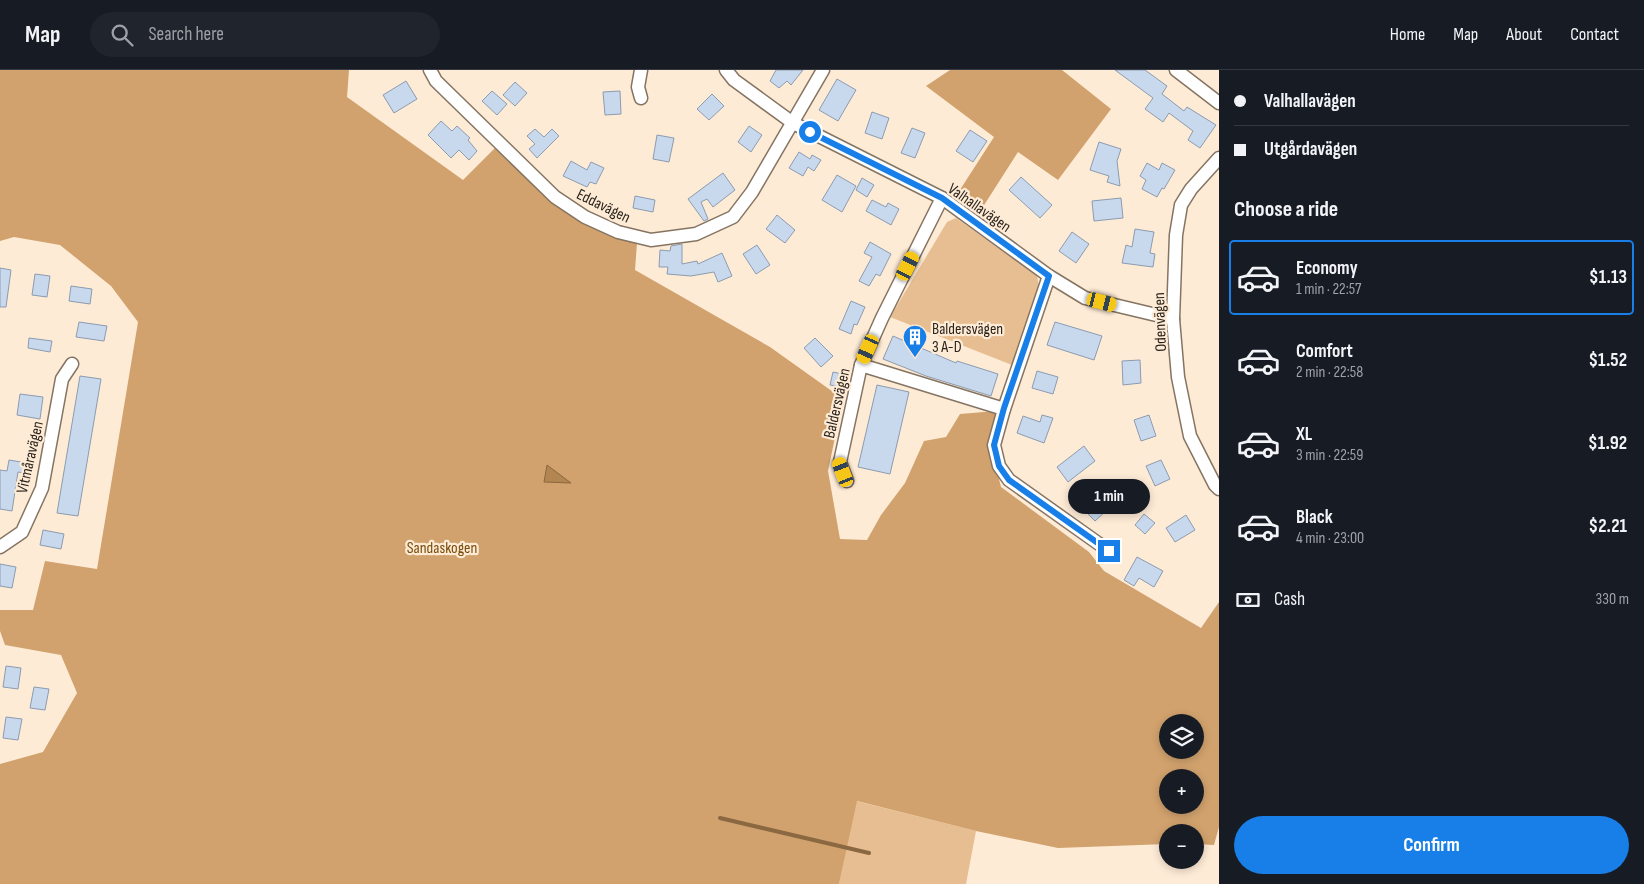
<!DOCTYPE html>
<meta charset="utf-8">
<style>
:root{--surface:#171b24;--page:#20242c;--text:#f1f3f6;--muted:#9ea1a6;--line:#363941;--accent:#177fe7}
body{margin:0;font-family:"Sofia Sans Condensed",sans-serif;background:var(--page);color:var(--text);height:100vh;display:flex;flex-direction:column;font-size:19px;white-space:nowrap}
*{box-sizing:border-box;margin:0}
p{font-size:16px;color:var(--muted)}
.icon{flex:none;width:28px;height:28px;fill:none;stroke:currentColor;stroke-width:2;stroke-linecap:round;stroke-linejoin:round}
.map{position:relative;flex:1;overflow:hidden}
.panel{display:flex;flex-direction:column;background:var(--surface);width:425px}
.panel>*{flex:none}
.guide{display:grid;align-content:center;height:110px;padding:0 15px;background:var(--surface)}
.buttons{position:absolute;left:1159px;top:644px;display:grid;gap:10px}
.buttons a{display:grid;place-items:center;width:45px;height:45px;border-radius:50%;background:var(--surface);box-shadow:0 2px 8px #0003;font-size:25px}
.end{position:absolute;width:22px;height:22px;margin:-11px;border:6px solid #177fe7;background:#fff;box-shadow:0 0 0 2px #fff}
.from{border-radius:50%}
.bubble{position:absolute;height:35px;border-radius:18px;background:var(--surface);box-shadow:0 2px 8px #0003;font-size:16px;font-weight:700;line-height:35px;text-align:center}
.car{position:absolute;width:15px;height:30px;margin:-15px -8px;border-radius:6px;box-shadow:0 0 4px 1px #0007;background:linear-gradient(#f5c518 24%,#345 0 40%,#f5c518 0 76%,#345 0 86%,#f5c518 0)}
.guide b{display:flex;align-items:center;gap:18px;height:48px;font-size:19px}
.guide b+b{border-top:1px solid var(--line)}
.guide i{width:12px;height:12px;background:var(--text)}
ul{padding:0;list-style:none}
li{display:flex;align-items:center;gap:15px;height:75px;margin:0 10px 8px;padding:0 5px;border:2px solid transparent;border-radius:5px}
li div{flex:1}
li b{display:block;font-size:19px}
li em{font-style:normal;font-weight:700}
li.on{border-color:var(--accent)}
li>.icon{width:45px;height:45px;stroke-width:1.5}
h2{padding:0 15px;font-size:22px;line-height:60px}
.pay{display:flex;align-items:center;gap:12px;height:55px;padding:0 15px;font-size:19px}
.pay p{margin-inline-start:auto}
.action{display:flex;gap:10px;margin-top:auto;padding:10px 15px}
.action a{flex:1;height:58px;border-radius:30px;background:var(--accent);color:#fff;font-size:20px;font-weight:700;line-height:58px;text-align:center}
header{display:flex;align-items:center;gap:30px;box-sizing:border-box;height:70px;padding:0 25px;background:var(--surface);border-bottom:1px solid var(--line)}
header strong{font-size:24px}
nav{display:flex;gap:28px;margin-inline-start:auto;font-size:18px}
.search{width:350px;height:45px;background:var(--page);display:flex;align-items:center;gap:12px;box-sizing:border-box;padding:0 18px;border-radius:28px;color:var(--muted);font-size:19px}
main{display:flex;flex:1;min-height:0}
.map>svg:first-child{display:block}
.green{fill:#e7be91}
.forest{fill:#d1a26d;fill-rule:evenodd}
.water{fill:#b38551;stroke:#8a6841}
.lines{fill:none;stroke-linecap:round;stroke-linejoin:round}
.stream{stroke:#8a6841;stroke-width:4}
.building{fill:#c8d9ee;stroke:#8c9baf}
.street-casing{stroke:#857462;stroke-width:15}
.street{stroke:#fff;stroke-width:12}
.route{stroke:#177fe7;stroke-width:6}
.labels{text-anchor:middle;stroke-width:4.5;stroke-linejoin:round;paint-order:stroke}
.street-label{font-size:16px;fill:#2a231b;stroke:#feebd6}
.poi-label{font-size:16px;fill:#2a231b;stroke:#feebd6;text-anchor:start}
.park-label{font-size:16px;fill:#784b09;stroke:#feebd6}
</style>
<header>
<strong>Map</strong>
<div class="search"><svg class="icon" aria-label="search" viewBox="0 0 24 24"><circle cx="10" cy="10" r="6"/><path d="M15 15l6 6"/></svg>Search here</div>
<nav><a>Home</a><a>Map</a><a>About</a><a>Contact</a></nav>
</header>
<main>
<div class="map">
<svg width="1219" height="814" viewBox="0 0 1219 814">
<rect width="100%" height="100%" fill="#feebd6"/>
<g class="green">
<polygon points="956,148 1037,206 1039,216 1012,295 890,247 947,152"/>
<polygon points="856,731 976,761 966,814 839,814"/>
</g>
<g class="forest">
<path d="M0,0H349L347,27L463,110L495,78L551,132L581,150L637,173L635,200L770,277L843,329L828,401L840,469L867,470L881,445L905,413L924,371L946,367L960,344L996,341L990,374L1001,417L1089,482L1104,501L1201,558L1219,532V757L1214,775L1195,774V762H1168L1167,774L1058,778L976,761L857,731L839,814H0V694L43,682L77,623L61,585L5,575L0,561V540H33L45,491L97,499L138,252L111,216L60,175L14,167L0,171ZM1168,652H1195V680H1168ZM1168,708H1195V735H1168Z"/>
<polygon points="950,0 1062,0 1111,39 1058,110 1018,82 979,143 956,126 994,67 926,16"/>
</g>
<polygon class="water" points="547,395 571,413 544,412"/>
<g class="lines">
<polyline class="stream" points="720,748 869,783"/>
</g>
<g class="building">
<polygon points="776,0 803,0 791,15 787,11 779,18 770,11"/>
<polygon points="1115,0 1145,0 1167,16 1162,24 1184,41 1187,37 1216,55 1200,78 1188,70 1193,61 1169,43 1163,52 1145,39 1153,28"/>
<polygon points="837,9 856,20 838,51 819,40"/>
<polygon points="406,11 417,29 394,43 383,25"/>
<polygon points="515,12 527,23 515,36 503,25"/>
<polygon points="492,21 507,34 497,45 482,31"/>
<polygon points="620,21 621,44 605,45 603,22"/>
<polygon points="712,24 724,36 709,50 697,39"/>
<polygon points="872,42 889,48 882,69 865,63"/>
<polygon points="441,51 452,61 457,56 470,68 468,70 477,81 469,90 459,80 451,88 428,65"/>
<polygon points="749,56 762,65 751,82 738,72"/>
<polygon points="912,58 925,63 915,88 901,83"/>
<polygon points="535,59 544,67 552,59 559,66 537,88 529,79 535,74 527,66"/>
<polygon points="970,60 987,71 973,92 956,81"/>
<polygon points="657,65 674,68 669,92 653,89"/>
<polygon points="1099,72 1121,79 1117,91 1120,116 1107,112 1109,106 1090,100"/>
<polygon points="799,82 810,89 812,85 821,90 814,101 808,97 803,106 789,98"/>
<polygon points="571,91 587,100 591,92 604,98 596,114 590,112 587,117 563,106"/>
<polygon points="1147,93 1159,100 1162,93 1175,100 1164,119 1162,118 1157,127 1142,119 1146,110 1140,106"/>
<polygon points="723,103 735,120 713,137 707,129 701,132 708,149 704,151 688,129"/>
<polygon points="837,105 856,116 842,142 822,130"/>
<polygon points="1021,107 1052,135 1040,148 1009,120"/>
<polygon points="862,108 874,115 867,127 856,120"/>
<polygon points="635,126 655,130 653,142 633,138"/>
<polygon points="1121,128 1123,148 1094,151 1092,131"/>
<polygon points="872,130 886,137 888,133 899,139 891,155 866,141"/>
<polygon points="777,145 795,160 785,173 766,159"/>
<polygon points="1135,159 1154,162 1150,183 1155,184 1153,197 1122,193 1126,175 1132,177"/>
<polygon points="1072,162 1089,174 1076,193 1059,181"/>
<polygon points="870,172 891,184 880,206 876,204 869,216 859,211 872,187 864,183"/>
<polygon points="682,174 682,194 697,191 698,194 722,183 732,206 718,212 714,202 691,206 667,204 668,197 659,197 660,180 670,181 671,176"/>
<polygon points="757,175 770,195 756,204 743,184"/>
<polygon points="0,198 11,200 6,237 0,237"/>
<polygon points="35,204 50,206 47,227 32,225"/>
<polygon points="71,216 92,219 90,234 69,231"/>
<polygon points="851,231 865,237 857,255 854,254 851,264 839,259"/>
<polygon points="79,252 107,256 104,271 76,267"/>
<polygon points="1055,252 1102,266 1094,290 1047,275"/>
<polygon points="893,266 956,293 957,291 998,304 991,326 926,306 883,289"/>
<polygon points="29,268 52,271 50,282 28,278"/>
<polygon points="815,268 833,286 821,297 804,278"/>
<polygon points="1140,290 1141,313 1123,315 1122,291"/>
<polygon points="1037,301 1058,307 1053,324 1032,318"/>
<polygon points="833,302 847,305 845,318 830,315"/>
<polygon points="80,306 101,309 78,446 57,443"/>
<polygon points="877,315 909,322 890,404 858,397"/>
<polygon points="20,324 43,327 40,349 17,345"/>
<polygon points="1042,345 1053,348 1044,373 1017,363 1023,346 1040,352"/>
<polygon points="1149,345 1156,366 1141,371 1134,350"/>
<polygon points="1084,376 1095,391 1068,412 1057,397"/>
<polygon points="9,390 33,394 31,404 18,402 12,441 0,439 0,400 7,401"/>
<polygon points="1161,390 1170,409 1155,416 1146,396"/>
<polygon points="1106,417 1118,430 1095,451 1082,438"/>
<polygon points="1144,444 1155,453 1145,464 1135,455"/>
<polygon points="1186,445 1195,460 1175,472 1166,458"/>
<polygon points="43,460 64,464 61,479 40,475"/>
<polygon points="1137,487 1163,501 1154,517 1139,508 1134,516 1124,510"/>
<polygon points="0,494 16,497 12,518 0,516"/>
<polygon points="6,596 21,598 18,619 3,617"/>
<polygon points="34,617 49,619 45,640 30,638"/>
<polygon points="6,647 22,649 18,670 3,668"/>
</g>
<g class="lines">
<defs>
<g id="street">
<polyline points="430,0 436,11 555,127 585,147 618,162 651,170 696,164 733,147 752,122 823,0"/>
<polyline points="641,0 638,17 641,28"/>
<polyline points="726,0 734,10 793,53 942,128 1049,206 1085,228 1173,249"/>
<polyline points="1176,0 1219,33"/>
<polyline points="1219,88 1191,119 1181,135 1176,165 1173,249 1178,307 1190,366 1215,415 1219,419"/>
<polyline points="1049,206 1004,339 994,375 999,396 1009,410 1109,481"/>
<polyline points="861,295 1004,339"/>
<polyline points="847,411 840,392 861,295 882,248 942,128"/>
<polyline points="0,477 22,462 42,418 62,309 72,294"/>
</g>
</defs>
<use href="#street" class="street-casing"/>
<use href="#street" class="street"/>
</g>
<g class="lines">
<polyline class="route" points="810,62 942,128 1049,206 1004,338 994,375 999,396 1009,410 1109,481"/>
</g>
<defs>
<symbol id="building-pin" viewBox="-11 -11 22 30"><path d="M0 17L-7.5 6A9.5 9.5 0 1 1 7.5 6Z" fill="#177fe7" stroke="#feebd6"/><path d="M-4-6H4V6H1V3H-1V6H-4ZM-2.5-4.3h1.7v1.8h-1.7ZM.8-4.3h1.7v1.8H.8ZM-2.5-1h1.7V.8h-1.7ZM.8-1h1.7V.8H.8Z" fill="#fff"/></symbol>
</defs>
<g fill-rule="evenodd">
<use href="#building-pin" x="901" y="253" width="28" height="38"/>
</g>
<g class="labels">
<g class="street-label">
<text transform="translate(604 135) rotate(26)" y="6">Eddavägen</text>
<text transform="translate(980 137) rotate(35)" y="6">Valhallavägen</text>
<text transform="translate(1159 252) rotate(-92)" y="6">Odenvägen</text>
<text transform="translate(836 333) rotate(-77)" y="6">Baldersvägen</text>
<text transform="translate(29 387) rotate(-77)" y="6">Vitmåravägen</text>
</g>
<g class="poi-label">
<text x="932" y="264">Baldersvägen<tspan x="932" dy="18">3 A-D</tspan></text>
</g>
<g class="park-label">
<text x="442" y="483">Sandaskogen</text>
</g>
</g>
</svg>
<div class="buttons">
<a><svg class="icon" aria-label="layers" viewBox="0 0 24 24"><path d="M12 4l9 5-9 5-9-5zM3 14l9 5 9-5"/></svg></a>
<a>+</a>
<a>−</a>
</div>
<i class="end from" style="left:810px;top:62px"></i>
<i class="end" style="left:1109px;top:481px"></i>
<div class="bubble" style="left:1068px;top:409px;width:82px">1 min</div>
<i class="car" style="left:908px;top:196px;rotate:27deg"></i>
<i class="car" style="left:1102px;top:232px;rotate:104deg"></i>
<i class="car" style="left:868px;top:279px;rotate:204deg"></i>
<i class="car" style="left:843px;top:402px;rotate:339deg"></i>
</div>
<section class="panel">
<div class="guide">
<b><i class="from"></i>Valhallavägen</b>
<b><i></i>Utgårdavägen</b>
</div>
<h2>Choose a ride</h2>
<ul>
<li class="on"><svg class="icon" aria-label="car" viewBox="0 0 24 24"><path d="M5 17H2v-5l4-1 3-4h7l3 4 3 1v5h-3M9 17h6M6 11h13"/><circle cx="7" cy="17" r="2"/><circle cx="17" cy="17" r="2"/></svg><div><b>Economy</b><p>1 min · 22:57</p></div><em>$1.13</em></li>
<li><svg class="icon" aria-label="car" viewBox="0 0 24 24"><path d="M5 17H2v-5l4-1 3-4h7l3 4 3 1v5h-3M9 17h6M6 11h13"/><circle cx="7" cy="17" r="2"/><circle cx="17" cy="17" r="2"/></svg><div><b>Comfort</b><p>2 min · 22:58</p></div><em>$1.52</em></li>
<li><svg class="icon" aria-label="car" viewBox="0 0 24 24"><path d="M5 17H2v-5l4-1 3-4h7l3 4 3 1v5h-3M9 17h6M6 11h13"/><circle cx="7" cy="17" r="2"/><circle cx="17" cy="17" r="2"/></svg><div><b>XL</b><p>3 min · 22:59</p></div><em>$1.92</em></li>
<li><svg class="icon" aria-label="car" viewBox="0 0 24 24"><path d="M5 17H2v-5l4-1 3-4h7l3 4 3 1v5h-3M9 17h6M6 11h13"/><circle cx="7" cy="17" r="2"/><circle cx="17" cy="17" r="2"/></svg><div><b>Black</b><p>4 min · 23:00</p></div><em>$2.21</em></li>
</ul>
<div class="pay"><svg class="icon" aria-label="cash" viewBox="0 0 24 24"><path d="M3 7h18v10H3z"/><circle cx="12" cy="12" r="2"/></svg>Cash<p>330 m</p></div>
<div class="action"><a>Confirm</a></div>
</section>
</main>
